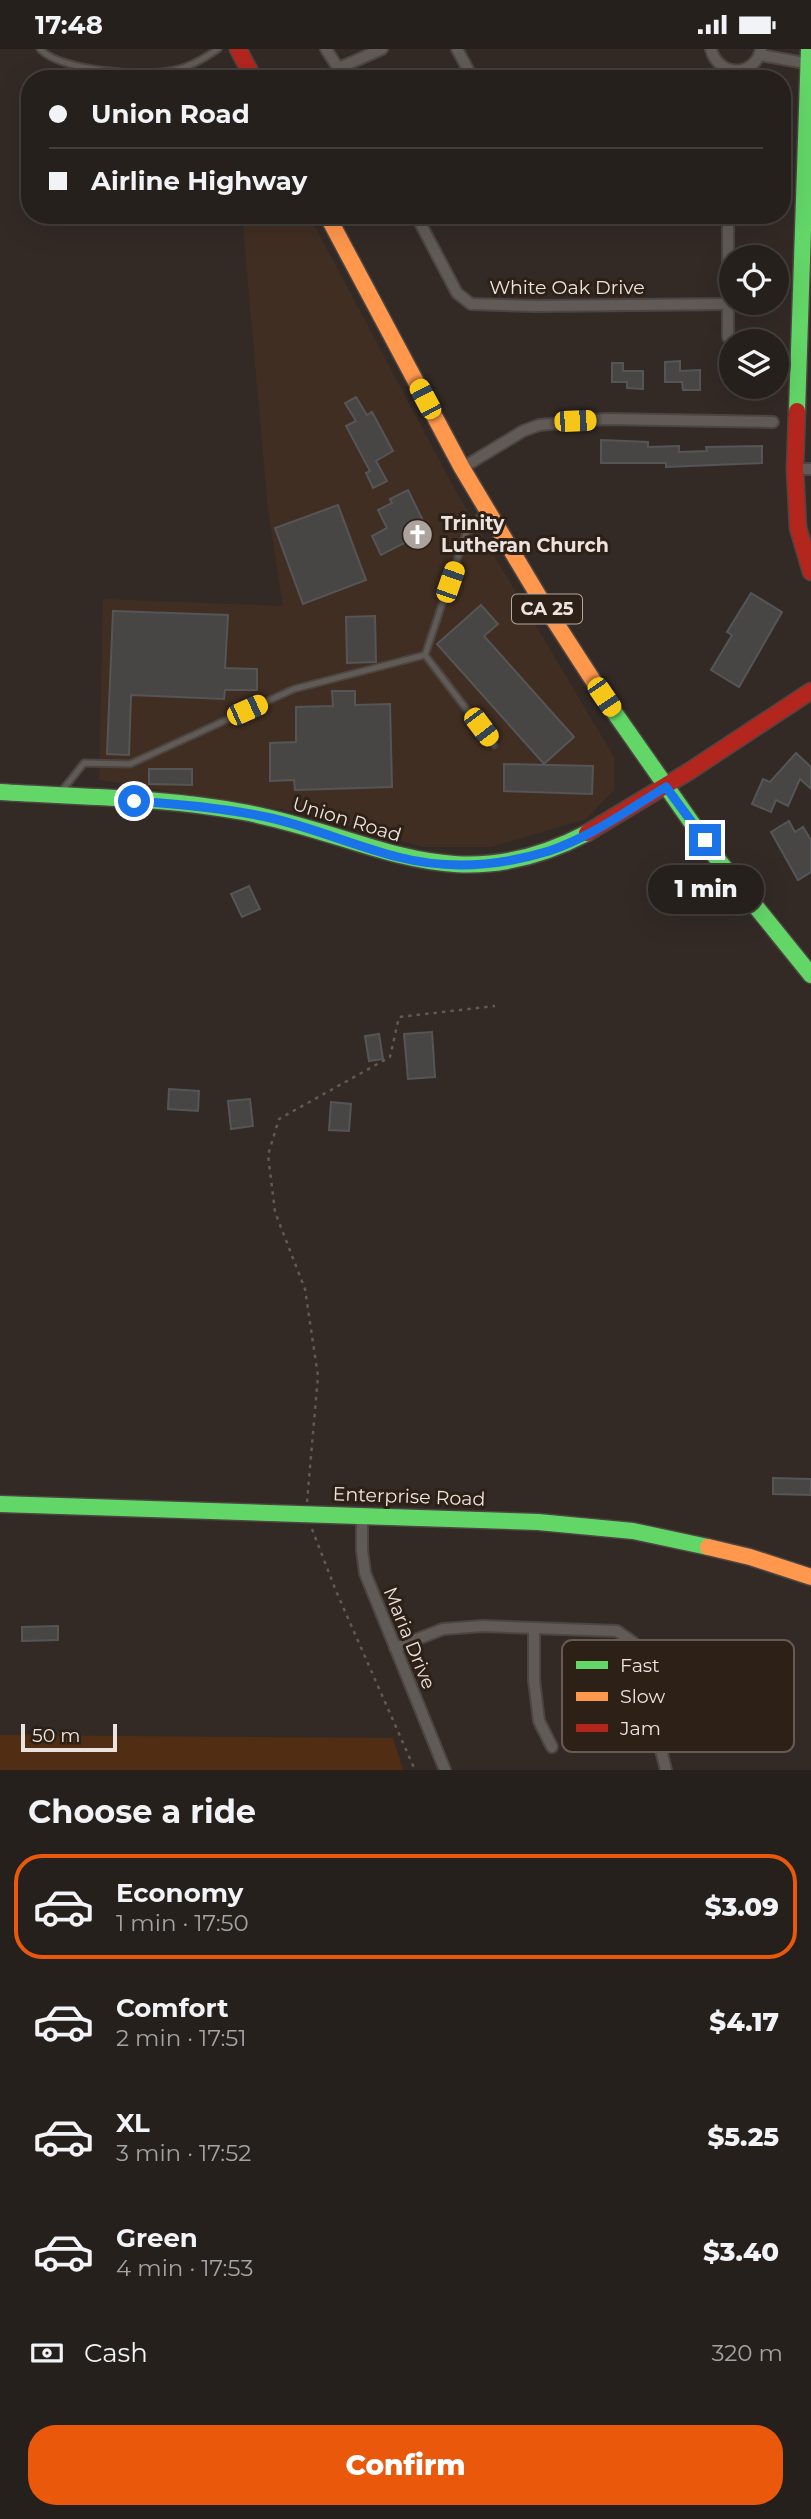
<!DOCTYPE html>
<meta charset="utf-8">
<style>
:root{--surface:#26201c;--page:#2e2825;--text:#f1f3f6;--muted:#a4a3a3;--line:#423e3b;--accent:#ea580c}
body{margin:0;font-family:Montserrat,sans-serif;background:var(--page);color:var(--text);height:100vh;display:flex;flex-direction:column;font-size:26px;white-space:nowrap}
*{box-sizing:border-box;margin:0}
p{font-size:23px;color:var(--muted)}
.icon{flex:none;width:38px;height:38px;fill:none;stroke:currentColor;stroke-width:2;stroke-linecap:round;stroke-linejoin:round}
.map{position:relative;height:1721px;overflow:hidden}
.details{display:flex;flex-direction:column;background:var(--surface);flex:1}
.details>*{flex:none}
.hud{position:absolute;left:21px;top:21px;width:770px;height:154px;border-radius:28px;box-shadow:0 7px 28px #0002,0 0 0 2px var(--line);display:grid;align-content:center;height:154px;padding:0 28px;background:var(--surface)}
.controls{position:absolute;left:719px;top:196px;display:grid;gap:14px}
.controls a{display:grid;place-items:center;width:70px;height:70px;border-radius:50%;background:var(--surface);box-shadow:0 7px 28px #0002,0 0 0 2px var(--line);font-size:35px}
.scale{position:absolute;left:21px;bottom:18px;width:96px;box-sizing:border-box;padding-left:7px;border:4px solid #ede3de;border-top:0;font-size:19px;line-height:24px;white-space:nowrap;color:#ede3de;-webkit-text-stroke:5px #2d2017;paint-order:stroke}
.end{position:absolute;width:32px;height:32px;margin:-16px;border:9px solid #1a73e8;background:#fff;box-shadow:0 0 0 4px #fff}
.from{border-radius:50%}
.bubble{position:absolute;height:49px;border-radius:24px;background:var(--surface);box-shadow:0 7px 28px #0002,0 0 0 2px var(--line);font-size:23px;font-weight:800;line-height:49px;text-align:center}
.car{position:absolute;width:21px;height:42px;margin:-21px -10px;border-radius:9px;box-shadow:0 0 5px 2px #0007;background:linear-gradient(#f5c518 24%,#345 0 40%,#f5c518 0 76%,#345 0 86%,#f5c518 0)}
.hud b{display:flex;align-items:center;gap:24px;height:66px;font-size:26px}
.hud b+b{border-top:2px solid var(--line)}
.hud i{width:18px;height:18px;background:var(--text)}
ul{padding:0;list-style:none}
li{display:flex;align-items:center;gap:21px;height:105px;margin:0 14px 10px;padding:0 14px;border:4px solid transparent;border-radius:28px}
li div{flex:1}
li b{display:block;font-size:26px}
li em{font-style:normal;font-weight:800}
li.current{border-color:var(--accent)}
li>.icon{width:63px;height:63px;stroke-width:1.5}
h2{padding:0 28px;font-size:32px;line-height:84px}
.pay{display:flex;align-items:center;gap:18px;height:77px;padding:0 28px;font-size:26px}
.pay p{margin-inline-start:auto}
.action{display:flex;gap:14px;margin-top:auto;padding:14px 28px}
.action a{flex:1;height:80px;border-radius:28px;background:var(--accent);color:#fff;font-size:28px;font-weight:800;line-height:80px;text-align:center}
.status{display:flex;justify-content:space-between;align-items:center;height:49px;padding:0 35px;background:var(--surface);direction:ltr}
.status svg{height:19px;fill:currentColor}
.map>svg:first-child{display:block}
.built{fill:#412e23}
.green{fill:#512d14}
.building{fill:#474645;stroke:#565556;stroke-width:2}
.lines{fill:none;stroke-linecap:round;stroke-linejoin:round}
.lane-casing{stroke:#4c4541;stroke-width:9}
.street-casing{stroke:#4c4541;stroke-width:14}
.fast-casing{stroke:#4c4541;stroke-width:19}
.slow-casing{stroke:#4c4541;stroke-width:19}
.jam-casing{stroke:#4c4541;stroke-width:19}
.path{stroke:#5f5a56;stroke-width:2.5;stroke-dasharray:3.5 5;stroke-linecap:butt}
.lane{stroke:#615b57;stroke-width:5}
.street{stroke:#615b57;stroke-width:10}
.fast{stroke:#63d668;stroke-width:16}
.slow{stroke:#ff974d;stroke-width:16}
.jam{stroke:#b3261e;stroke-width:16}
.route{stroke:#1a73e8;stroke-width:9}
.labels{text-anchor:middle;stroke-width:6;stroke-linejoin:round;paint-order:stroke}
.shield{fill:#2d2017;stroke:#b3a8a2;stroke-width:2}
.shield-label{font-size:18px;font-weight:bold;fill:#ede3de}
.street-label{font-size:19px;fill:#ede3de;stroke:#2d2017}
.poi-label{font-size:19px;font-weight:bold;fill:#ede3de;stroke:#2d2017;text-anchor:start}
.key{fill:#2d2017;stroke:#675a53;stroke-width:2}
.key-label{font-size:19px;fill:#ede3de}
</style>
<div class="status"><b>17:48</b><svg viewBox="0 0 49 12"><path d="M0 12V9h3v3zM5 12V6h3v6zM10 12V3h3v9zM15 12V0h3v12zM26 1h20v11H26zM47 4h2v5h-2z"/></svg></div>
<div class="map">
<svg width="811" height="1721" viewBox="0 0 811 1721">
<rect width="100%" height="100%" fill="#332a26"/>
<polygon class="built" points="242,166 309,166 454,439 614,708 614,741 586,770 491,798 423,798 305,764 99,731 103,550 283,557 268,461"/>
<polygon class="green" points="0,1686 393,1689 403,1721 0,1721"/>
<g class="building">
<polygon points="21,81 30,81 30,121 20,121"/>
<polygon points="680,312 680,322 700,321 700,341 683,341 682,333 665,333 665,313"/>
<polygon points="612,314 623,314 623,322 643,322 643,340 627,339 627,333 612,333"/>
<polygon points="356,348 367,366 372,363 393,402 376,412 387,432 373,439 366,424 370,422 346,377 356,372 345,354"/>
<polygon points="601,391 648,393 648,398 679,397 679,403 707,402 706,398 762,397 762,414 666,418 666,414 601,414"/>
<polygon points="408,441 428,482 381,506 372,487 387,479 378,461 392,454 390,450"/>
<polygon points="338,456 366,531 303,555 275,479"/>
<polygon points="751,544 782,563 739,638 711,621 732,586 727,583"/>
<polygon points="481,556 498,575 484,587 574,688 544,715 437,595"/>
<polygon points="113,562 228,566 225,619 257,620 257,641 225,641 224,650 131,646 129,706 107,705"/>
<polygon points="375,567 376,613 347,614 346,568"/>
<polygon points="332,642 355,642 355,656 390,655 392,738 295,741 294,731 270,732 270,694 296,693 296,658 333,657"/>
<polygon points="796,704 811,718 811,740 800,730 788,757 776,751 771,763 752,755 763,730 770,733"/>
<polygon points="504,715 593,717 592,745 504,742"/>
<polygon points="149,720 192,720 192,736 149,735"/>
<polygon points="789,772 795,783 803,778 811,791 811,823 798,831 771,783"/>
<polygon points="249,837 260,860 242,868 231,845"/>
<polygon points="432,983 435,1028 408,1030 404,985"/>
<polygon points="379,985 383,1010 369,1012 365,987"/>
<polygon points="169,1040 199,1042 198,1062 168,1060"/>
<polygon points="250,1050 253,1077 231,1080 228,1052"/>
<polygon points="331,1053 351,1055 349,1082 329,1081"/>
<polygon points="773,1429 811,1430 811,1446 773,1445"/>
<polygon points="58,1577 58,1591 22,1592 22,1578"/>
</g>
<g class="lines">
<defs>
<g id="lane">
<path d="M40,0C60,22 145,28 175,21C190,18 205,9 218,0"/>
<polyline points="425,606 494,696"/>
<polyline points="61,743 84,714 130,715 294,640 425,606 466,484 485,462"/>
</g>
<g id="street">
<polyline points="326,0 345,30"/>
<polyline points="457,0 473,30"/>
<path d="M711,0C718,28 755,29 761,0"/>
<polyline points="760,6 811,15"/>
<polyline points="339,19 382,0"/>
<polyline points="416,166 457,244 471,255 536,257 728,255"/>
<polyline points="728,166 728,288"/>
<polyline points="462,419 523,382 539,376 606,370 773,373"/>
<polyline points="795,420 811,420"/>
<polyline points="362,1466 362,1501 365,1524 445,1721"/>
<polyline points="534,1579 534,1631 539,1672 552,1698"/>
<polyline points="395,1599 443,1580 483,1577 617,1582 634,1594 666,1721"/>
</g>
<g id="fast">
<polyline points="797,362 809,0"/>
<polyline points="605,650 715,807 811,926"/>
<path d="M0,743C81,748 164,748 243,763C373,787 452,855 587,784"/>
<polyline points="0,1455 538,1473 633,1482 708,1498"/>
</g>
<g id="slow">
<polyline points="327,166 462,419 541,551 605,650"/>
<polyline points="708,1498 750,1508 811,1528"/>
</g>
<g id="jam">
<polyline points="238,0 254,30"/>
<polyline points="797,362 795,420 798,479 811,523"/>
<polyline points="587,784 688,723 811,642"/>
</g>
</defs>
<use href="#lane" class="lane-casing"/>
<use href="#street" class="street-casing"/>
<use href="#fast" class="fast-casing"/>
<use href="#slow" class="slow-casing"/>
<use href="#jam" class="jam-casing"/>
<g class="path">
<polyline points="307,1453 318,1327 305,1240 275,1163 268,1106 279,1070 390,1008 399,968 495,957"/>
<polyline points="312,1480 336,1542 415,1721"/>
</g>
<use href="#lane" class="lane"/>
<use href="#street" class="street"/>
<use href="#fast" class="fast"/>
<use href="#slow" class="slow"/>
<use href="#jam" class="jam"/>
</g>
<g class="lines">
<path class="route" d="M134,752C180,755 226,759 271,769C314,779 355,797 398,808C448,821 500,817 549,802C591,788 629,760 666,738L705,791"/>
</g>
<defs>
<symbol id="church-disc" viewBox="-11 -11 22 22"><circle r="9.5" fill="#aca29e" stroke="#2d2017"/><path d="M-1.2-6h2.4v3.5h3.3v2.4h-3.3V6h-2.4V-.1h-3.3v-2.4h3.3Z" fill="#fff"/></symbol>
</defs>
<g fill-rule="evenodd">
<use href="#church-disc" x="400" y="468" width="35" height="35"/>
</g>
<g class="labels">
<rect class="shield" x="512" y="545.5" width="70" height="29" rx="5"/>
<g class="shield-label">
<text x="547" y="566">CA 25</text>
</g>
<g class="street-label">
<text x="567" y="245">White Oak Drive</text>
<text transform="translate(347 770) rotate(17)" y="7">Union Road</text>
<text transform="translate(409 1447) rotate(2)" y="7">Enterprise Road</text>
<text transform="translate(410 1589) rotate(68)" y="7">Maria Drive</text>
</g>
<g class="poi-label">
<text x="441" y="481">Trinity<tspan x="441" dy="22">Lutheran Church</tspan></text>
</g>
</g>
<rect x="562" y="1591" width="232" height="112" rx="10" class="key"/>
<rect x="576" y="1612" width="32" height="8" fill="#63d668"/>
<rect x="576" y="1643" width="32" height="9" fill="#ff974d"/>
<rect x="576" y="1675" width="32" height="8" fill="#b3261e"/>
<g class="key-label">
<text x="620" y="1623">Fast</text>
<text x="620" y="1654">Slow</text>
<text x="620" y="1686">Jam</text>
</g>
</svg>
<div class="controls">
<a><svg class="icon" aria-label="locate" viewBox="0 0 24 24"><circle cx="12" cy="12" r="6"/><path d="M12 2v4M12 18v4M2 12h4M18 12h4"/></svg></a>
<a><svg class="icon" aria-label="layers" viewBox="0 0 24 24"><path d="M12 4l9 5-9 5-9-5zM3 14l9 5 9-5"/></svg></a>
</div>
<div class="scale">50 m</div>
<i class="end from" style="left:134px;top:752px"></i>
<i class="end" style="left:705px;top:791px"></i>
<div class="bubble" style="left:648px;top:816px;width:116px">1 min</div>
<i class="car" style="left:425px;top:350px;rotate:332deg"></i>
<i class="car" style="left:575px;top:372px;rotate:88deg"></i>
<i class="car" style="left:450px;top:533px;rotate:19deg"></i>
<i class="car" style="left:604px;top:648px;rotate:146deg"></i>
<i class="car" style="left:247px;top:661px;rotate:66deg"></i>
<i class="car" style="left:481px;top:678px;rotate:143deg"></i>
<div class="hud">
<b><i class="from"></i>Union Road</b>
<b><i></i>Airline Highway</b>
</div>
</div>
<section class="details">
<h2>Choose a ride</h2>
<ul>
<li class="current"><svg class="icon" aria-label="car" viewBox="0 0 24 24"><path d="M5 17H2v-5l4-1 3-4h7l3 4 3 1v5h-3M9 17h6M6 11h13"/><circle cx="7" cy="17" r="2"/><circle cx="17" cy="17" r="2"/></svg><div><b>Economy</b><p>1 min · 17:50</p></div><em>$3.09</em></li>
<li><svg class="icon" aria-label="car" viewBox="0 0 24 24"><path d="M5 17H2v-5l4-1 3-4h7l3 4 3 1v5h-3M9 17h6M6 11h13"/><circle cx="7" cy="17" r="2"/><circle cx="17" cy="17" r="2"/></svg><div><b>Comfort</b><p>2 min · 17:51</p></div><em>$4.17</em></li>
<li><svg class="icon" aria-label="car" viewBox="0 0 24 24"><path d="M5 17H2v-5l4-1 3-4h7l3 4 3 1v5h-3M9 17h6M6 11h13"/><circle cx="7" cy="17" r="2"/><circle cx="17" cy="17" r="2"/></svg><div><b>XL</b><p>3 min · 17:52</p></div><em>$5.25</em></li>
<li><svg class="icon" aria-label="car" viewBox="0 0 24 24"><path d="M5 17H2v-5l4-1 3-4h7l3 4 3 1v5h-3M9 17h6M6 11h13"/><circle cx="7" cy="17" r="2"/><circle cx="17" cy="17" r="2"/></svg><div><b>Green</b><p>4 min · 17:53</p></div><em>$3.40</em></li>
</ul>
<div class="pay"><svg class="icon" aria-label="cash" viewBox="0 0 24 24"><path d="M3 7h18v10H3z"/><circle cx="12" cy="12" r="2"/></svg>Cash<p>320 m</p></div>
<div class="action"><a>Confirm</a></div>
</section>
